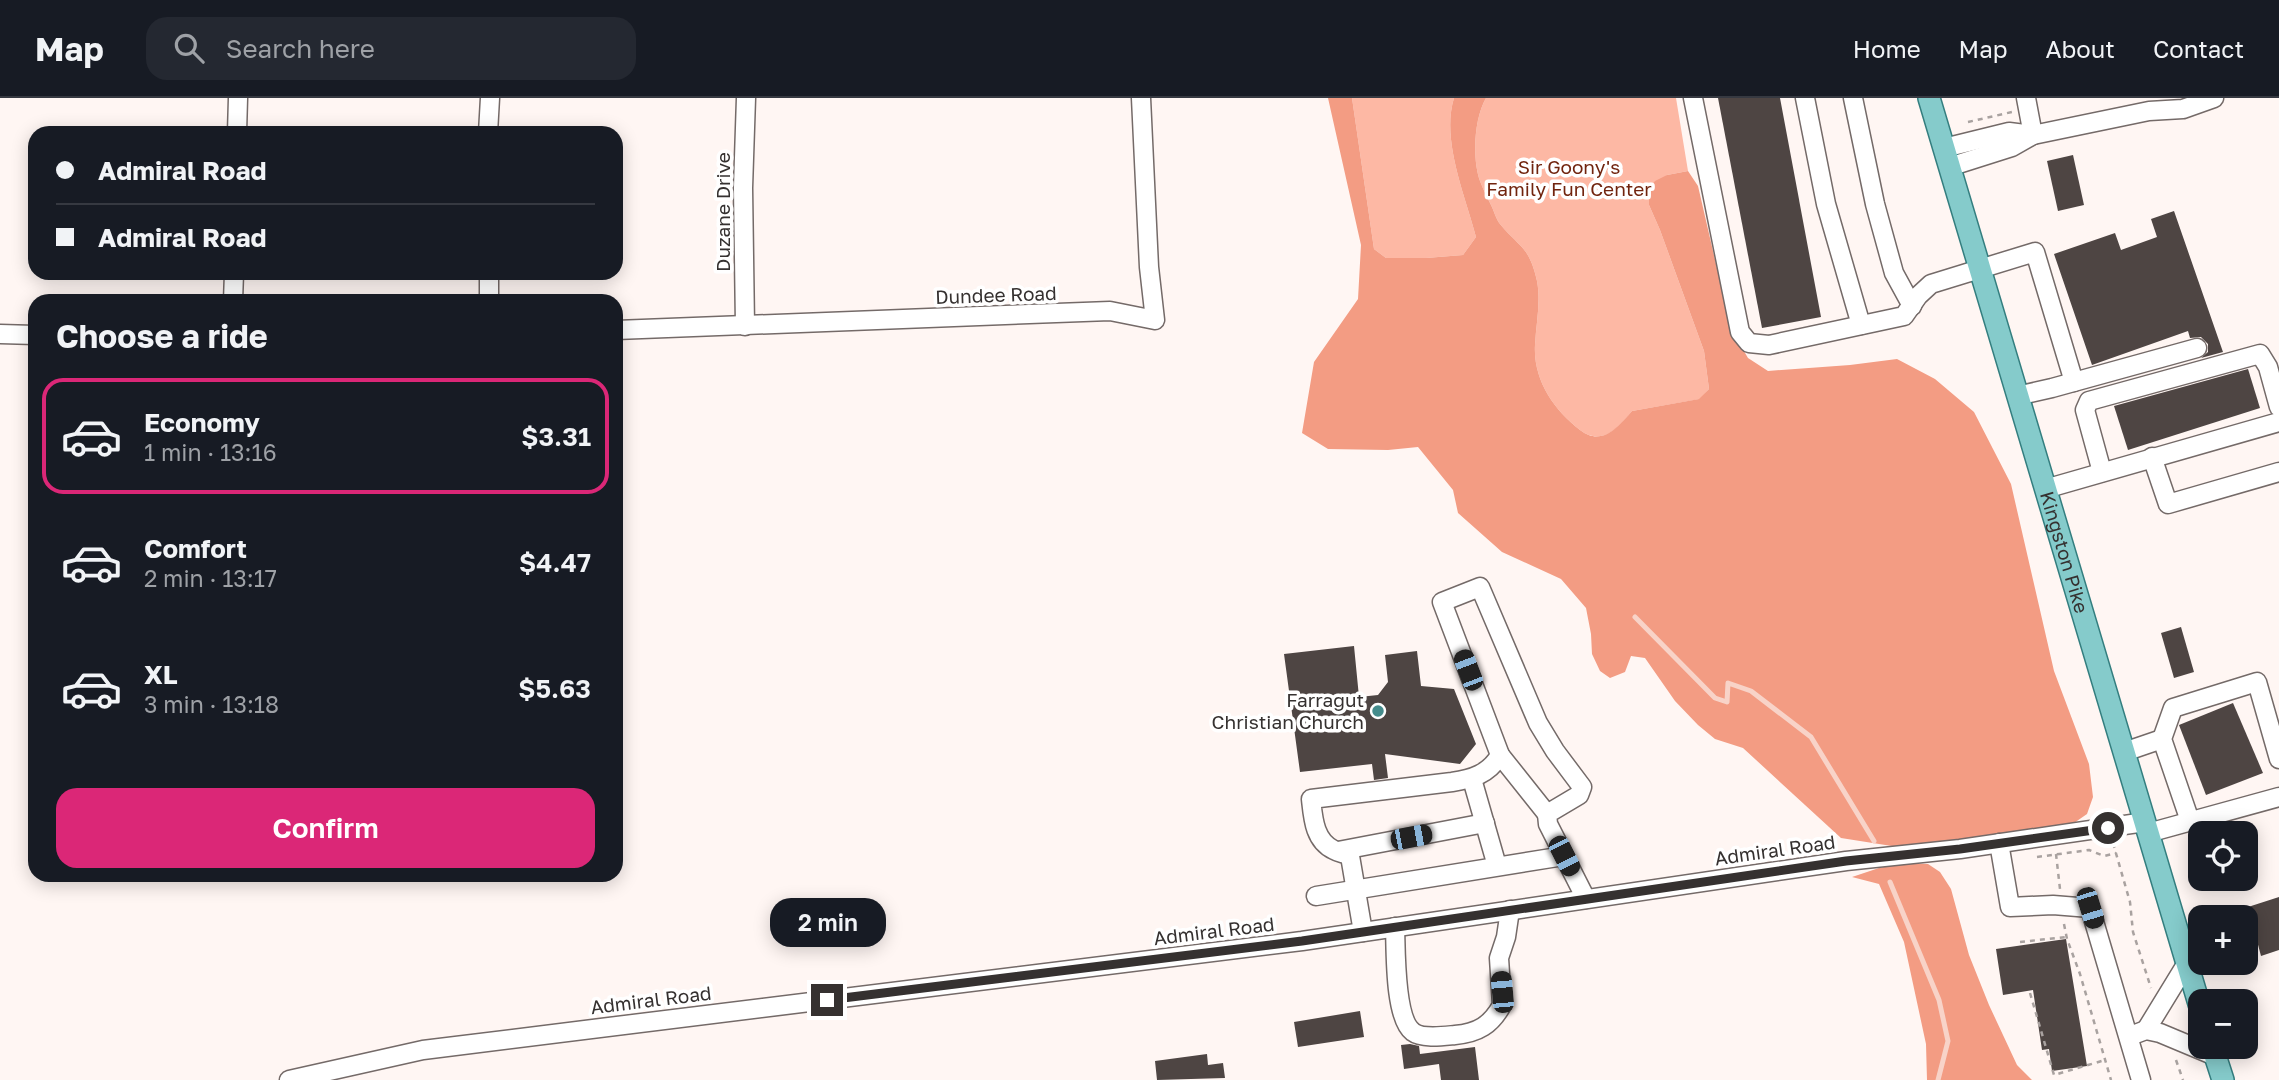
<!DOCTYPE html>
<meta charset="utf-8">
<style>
:root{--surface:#171b24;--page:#242831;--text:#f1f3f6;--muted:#9ea1a6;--line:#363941;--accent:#db2777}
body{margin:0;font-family:"Golos Text",sans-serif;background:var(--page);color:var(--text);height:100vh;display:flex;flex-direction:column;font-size:26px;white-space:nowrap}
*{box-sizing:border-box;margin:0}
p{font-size:23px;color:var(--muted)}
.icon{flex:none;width:38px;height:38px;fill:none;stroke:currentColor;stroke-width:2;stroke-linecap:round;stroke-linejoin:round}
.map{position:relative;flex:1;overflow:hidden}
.panel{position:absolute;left:28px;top:196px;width:595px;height:588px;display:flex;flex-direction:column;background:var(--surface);border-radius:21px;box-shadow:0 4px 18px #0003}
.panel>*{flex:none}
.guide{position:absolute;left:28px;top:28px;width:595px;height:154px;border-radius:21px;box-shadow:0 4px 18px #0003;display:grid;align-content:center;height:154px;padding:0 28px;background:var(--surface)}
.fabs{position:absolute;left:2188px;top:723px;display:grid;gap:14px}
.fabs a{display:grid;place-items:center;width:70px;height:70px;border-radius:14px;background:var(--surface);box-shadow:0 4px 18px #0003;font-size:35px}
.end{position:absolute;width:32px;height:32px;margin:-16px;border:9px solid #353130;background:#fff;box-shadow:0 0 0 4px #fff}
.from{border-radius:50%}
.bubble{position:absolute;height:49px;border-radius:21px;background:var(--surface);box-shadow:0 4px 18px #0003;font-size:23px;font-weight:600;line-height:49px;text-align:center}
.car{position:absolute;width:21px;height:42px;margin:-21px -10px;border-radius:9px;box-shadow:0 0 5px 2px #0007;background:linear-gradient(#222 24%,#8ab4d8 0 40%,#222 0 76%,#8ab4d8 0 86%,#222 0)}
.guide b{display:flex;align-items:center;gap:24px;height:66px;font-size:26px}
.guide b+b{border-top:2px solid var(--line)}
.guide i{width:18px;height:18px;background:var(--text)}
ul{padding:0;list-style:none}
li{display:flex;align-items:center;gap:21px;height:116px;margin:0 14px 10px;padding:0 14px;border:4px solid transparent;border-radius:21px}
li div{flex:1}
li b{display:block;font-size:26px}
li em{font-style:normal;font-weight:600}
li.selected{border-color:var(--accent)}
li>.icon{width:63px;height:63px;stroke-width:1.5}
h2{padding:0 28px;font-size:32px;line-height:84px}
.action{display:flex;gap:14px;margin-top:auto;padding:14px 28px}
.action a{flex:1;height:80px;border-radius:21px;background:var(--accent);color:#fff;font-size:28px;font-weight:600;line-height:80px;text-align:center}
header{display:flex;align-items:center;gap:42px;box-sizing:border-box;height:98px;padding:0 35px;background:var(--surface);border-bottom:2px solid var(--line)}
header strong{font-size:33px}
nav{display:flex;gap:38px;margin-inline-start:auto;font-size:24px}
.search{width:490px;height:63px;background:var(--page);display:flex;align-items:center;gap:18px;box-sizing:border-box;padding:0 24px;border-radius:21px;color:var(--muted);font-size:26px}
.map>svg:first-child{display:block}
.green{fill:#fdb8a4}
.forest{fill:#f39c83}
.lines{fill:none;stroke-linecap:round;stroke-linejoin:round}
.stream{stroke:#f8d3c8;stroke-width:5}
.building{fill:#4e4543}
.minor-casing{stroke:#746a68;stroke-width:21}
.major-casing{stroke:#347e7f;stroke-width:24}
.path{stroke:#a9a2a0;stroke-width:2.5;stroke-dasharray:5 5;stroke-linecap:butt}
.minor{stroke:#fff;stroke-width:18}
.major{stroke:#85cbcb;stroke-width:21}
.route{stroke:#353130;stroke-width:9}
.poi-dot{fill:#448c8c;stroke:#fff;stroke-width:2.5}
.labels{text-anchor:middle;stroke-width:7;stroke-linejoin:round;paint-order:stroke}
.park-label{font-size:19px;fill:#71240e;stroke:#fff}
.street-label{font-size:19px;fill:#353130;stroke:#fff}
.poi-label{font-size:19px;fill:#353130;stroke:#fff;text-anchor:end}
</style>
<header>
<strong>Map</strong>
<div class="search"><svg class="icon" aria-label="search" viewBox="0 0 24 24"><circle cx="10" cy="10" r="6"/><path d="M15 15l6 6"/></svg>Search here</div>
<nav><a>Home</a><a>Map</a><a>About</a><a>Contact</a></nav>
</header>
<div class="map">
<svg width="2279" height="982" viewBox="0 0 2279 982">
<rect width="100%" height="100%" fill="#fff6f3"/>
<g class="green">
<path d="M1352,0H1454C1441,42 1465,97 1476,139L1463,157L1426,160H1386L1374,151Z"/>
<path d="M1486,0H1676L1688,73L1667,77L1649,107L1660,132L1704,253L1709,291L1700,301L1632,313C1619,329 1602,349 1580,332C1554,312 1533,282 1535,247C1536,226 1541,204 1537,183C1529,148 1520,150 1500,126C1496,121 1494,113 1491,107C1487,99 1483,91 1480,83C1472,60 1474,21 1486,0Z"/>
</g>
<g class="forest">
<path d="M1328,0H1352L1374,151L1386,160H1426L1463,157L1476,139C1465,97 1441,42 1454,0H1486C1474,21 1472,60 1480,83C1483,91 1487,99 1491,107C1494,113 1496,121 1500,126C1520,150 1529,148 1537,183C1541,204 1536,226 1535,247C1533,282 1554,312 1580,332C1602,349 1618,329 1632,313L1699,301L1709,291L1704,253L1660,132L1649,107V91L1655,83L1667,77L1688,73L1698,88L1731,231L1748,260L1768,273L1850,267L1897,261L1935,281L1974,314L2011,386L2054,573L2089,666L2093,699L2087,716L2074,725L2037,731L1898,749L1841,740L1743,650L1715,641L1698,627L1675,603L1645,560L1631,558L1625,574L1610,580L1600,573L1592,556L1591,536L1586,510L1561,481L1502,454L1458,415L1453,392L1418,349L1388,352L1328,351L1302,335L1314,264L1358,201L1361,147Z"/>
<polygon points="1903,765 1928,766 1940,774 1951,791 1969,857 1989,907 2017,967 2032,982 1927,982 1926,946 1904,844 1879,786 1852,779 1879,770"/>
</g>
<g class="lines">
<g class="stream">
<polyline points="1635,519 1715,600 1727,604 1728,585 1751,593 1811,639 1874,743"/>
<polyline points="1890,784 1939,902 1948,943 1938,982"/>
</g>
</g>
<g class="building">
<polygon points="1718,0 1780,0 1821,219 1762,230"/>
<polygon points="2073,57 2084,107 2058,113 2047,63"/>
<polygon points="2174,113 2223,254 2201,260 2208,254 2208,246 2201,239 2190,240 2188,233 2092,267 2054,156 2115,135 2121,152 2157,139 2151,121"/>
<polygon points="2248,271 2260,310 2128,352 2114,308"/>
<polygon points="2181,529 2194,574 2174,580 2161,535"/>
<polygon points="1354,548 1359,599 1378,597 1388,584 1385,557 1417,553 1421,588 1454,591 1476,646 1460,666 1385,656 1388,680 1374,682 1372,666 1300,674 1284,556"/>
<polygon points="2233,605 2263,675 2206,697 2179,627"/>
<polygon points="2279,799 2279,852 2261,858 2248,809"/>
<polygon points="2066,841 2087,968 2052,973 2049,951 2042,952 2033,892 2003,897 1996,851"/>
<polygon points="1360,913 1364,939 1298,949 1294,924"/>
<polygon points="1410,946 1419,948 1420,956 1475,949 1479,982 1441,982 1439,966 1404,971 1401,947"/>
<polygon points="1207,956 1208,967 1223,965 1225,980 1157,982 1155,963"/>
</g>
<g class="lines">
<defs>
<g id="minor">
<polyline points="1693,0 1740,234 1749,245 1769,247 1904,218 1918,198 1931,186 2035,154 2074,284"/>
<polyline points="1805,0 1826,106 1861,227"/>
<polyline points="1853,0 1875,106 1894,175 1912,208"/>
<polyline points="2026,0 2033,37"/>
<polyline points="237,35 238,0"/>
<polyline points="488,35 490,0"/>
<polyline points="1944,50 2009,34 2033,37 2149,13 2183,11 2214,0"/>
<polyline points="1949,69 2012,49 2033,37"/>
<polyline points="489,175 489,203"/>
<polyline points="233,203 234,175"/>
<polyline points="745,228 743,90 746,0"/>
<polyline points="616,232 1110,213 1155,222 1149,169 1141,0"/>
<polyline points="0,236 35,237"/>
<polyline points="2017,298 2052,290 2197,250"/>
<polyline points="2152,359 2168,406 2279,374"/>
<polyline points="2102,374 2085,312 2089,303 2260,256 2268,269 2279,309"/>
<polyline points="2045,391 2279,324"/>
<polyline points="2124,654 2162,641"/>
<polyline points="1500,657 1547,716"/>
<polyline points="1472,681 1497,768"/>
<polyline points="2190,723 2162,641 2173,610 2257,584 2279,661"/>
<polyline points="2148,735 2279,699"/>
<polyline points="1999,745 2010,809 2053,807 2090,810 2141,982"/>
<polyline points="1338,753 1485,725"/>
<polyline points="1316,798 1564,758"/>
<path d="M1395,829C1396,851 1394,920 1413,934C1422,941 1444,938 1455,937C1478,935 1491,927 1502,907L1499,860L1506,839L1510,812"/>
<path d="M1363,834L1350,758C1345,755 1339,755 1334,752C1314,743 1313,719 1311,701L1452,684C1472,681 1489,676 1500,657L1442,504L1480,489L1538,625L1555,653L1582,689L1579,697L1547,716L1548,726L1586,801"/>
<polyline points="2146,932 2187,865"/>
<polyline points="2130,938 2146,932 2160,935 2215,958"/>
<polyline points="289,982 423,952 1302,843 1846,763 1960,751 2145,724"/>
</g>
<g id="major">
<path id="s1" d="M1929,0L2200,909"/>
<polyline points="2212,948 2223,982"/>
</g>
</defs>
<use href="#minor" class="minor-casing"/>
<use href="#major" class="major-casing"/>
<g class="path">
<polyline points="1968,24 2012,14"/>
<polyline points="2113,745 2130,804 2133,834 2151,890"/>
<polyline points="2056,756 2060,791"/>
<polyline points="2037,759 2089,752 2104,758 2116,755"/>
<polyline points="2064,826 2067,841 2080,876 2111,982"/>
<polyline points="2020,844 2066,839"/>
<polyline points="2030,895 2054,977 2105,962"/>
<polyline points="2176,962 2183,982"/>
</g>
<use href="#minor" class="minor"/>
<use href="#major" class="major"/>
</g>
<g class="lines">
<polyline class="route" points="827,902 1302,843 1846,763 1960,751 2108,730"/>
</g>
<circle class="poi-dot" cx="1378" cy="613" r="7"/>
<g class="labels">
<g class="park-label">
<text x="1569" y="76">Sir Goony's<tspan x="1569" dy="22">Family Fun Center</tspan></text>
</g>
<g class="street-label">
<text transform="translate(723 114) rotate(-90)" y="7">Duzane Drive</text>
<text transform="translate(996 197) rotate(-2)" y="7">Dundee Road</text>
<text dy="7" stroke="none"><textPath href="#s1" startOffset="474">Kingston Pike</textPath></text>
<text transform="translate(1775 752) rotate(-8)" y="7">Admiral Road</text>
<text transform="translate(1214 833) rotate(-7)" y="7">Admiral Road</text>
<text transform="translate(651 902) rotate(-7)" y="7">Admiral Road</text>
</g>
<g class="poi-label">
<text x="1364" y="609">Farragut<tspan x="1364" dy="22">Christian Church</tspan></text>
</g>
</g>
</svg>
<div class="fabs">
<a><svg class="icon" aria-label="locate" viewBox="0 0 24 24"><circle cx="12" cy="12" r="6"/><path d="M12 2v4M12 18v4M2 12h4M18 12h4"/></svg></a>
<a>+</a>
<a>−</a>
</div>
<i class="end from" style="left:2108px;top:730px"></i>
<i class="end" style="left:827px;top:902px"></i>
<div class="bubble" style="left:770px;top:800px;width:116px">2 min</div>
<i class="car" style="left:1468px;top:572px;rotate:339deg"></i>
<i class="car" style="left:1411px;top:739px;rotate:79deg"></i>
<i class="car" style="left:1564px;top:758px;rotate:153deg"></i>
<i class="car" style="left:2090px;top:810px;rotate:163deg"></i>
<i class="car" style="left:1502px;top:894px;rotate:355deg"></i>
<div class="guide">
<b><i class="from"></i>Admiral Road</b>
<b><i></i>Admiral Road</b>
</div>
<section class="panel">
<h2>Choose a ride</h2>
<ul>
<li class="selected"><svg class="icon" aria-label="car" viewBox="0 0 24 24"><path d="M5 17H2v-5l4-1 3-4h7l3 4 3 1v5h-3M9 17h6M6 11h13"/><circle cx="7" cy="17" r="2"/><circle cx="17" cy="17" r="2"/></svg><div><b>Economy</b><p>1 min · 13:16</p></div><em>$3.31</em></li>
<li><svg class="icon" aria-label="car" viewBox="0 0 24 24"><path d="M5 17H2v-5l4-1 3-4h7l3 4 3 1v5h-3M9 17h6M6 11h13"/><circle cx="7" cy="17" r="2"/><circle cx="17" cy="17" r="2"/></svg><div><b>Comfort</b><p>2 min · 13:17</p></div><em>$4.47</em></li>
<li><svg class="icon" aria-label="car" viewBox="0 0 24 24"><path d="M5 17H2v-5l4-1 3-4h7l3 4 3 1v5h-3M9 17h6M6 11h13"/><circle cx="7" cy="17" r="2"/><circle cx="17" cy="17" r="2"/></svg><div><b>XL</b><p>3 min · 13:18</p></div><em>$5.63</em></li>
</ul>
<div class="action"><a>Confirm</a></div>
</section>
</div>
